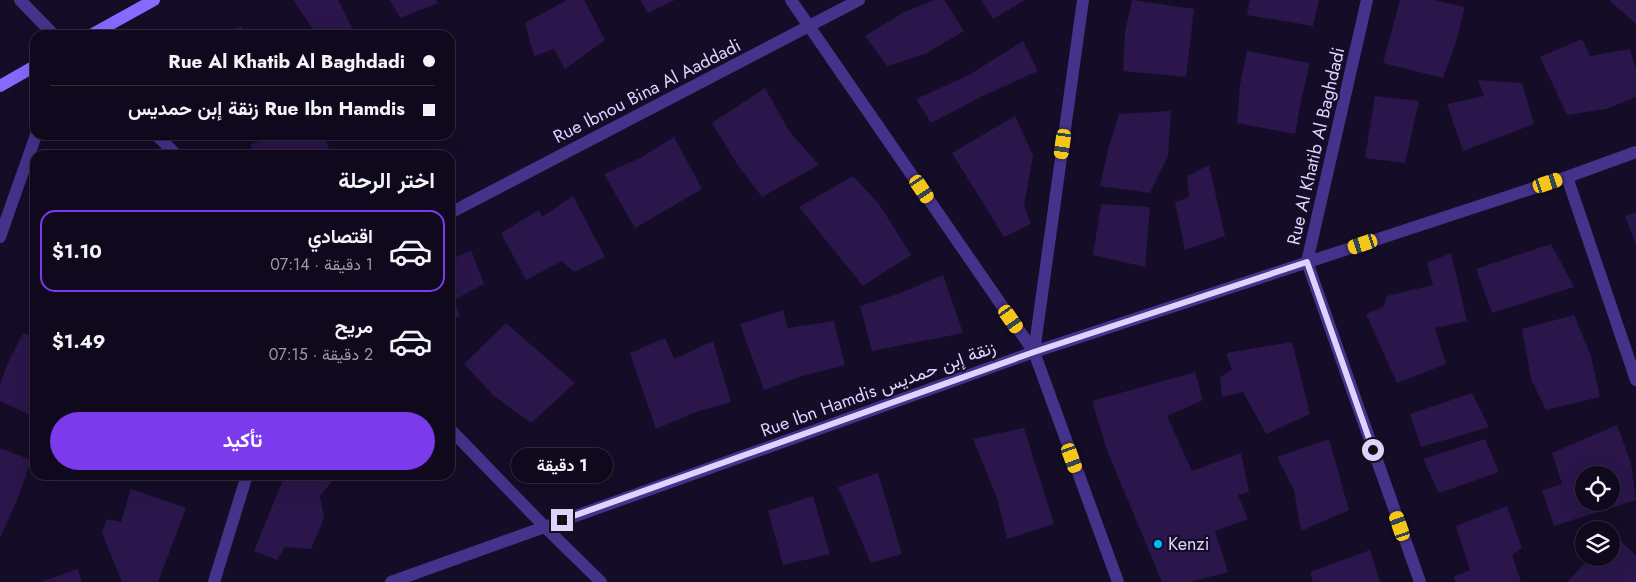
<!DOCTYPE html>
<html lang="ar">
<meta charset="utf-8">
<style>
:root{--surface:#10091d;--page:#1e172a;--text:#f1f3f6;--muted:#9c9aa4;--line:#302a3b;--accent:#7c3aed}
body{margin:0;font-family:Jost,Vazirmatn,sans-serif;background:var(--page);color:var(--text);direction:rtl;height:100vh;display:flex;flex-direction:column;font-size:19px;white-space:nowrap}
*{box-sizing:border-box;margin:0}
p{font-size:16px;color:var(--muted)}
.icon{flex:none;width:28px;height:28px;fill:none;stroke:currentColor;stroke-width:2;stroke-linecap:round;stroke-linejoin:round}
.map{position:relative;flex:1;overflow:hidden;direction:ltr}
.details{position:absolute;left:30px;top:150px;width:425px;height:330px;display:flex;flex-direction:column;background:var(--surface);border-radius:15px;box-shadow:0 5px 20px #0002,0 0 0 1px var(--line);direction:rtl}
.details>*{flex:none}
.guide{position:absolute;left:30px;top:30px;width:425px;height:110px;border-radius:15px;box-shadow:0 5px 20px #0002,0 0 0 1px var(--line);direction:rtl;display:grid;align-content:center;height:110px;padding:0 20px;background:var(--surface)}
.controls{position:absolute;left:1575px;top:466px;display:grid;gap:10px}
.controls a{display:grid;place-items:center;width:45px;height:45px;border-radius:50%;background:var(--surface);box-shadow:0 5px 20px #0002,0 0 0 1px var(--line);font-size:25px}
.end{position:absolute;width:22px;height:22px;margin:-11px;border:6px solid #dfd2ff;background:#111;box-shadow:0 0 0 2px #111}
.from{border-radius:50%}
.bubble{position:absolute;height:35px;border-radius:18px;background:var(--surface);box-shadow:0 5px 20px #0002,0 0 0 1px var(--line);font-size:16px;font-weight:700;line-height:35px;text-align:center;direction:rtl}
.car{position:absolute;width:15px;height:30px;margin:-15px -8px;border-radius:6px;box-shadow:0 0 4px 1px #0007;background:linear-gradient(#f5c518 24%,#345 0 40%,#f5c518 0 76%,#345 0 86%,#f5c518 0)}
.guide b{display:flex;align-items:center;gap:18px;height:48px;font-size:19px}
.guide b+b{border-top:1px solid var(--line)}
.guide i{width:12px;height:12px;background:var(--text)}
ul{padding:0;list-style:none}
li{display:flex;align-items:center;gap:15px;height:82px;margin:0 10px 8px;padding:0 10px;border:2px solid transparent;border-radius:15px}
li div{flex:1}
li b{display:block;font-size:19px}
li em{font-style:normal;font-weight:700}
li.on{border-color:var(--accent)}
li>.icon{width:45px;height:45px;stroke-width:1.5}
h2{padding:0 20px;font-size:22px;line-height:60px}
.primary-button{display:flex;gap:10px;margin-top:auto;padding:10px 20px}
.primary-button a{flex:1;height:58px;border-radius:30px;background:var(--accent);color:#fff;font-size:20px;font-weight:700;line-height:58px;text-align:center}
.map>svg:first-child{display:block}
.building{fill:#2a164a;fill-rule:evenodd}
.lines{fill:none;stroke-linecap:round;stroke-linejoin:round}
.minor{stroke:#45328b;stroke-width:12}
.tertiary{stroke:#45328b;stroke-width:12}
.secondary{stroke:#8669ff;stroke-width:12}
.route{stroke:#dfd2ff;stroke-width:6}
.poi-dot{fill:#00b9fd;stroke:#150c27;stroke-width:2}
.labels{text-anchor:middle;stroke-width:4.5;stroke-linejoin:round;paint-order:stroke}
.street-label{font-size:18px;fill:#dfd2ff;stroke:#150c27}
.poi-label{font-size:18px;fill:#dfd2ff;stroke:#150c27;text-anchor:start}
</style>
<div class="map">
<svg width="1636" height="582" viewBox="0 0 1636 582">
<rect width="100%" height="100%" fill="#150c27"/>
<g class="building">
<polygon points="293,0 338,0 356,35 317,35"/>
<polygon points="390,0 436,0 438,3 400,18"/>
<polygon points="567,0 584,0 605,40 565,69 554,49 534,56 525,23"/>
<polygon points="640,0 675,0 648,13"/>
<polygon points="935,0 944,0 964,31 925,54 887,66 865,36 904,12"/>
<polygon points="981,0 1025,0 993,19"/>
<polygon points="1132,0 1194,9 1186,77 1123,71 1125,32"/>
<polygon points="1250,0 1319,0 1313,26 1247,15"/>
<polygon points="1400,0 1434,0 1465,7 1456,42 1443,78 1383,63"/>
<polygon points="1609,0 1636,0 1636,24"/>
<polygon points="241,26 246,35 217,35"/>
<polygon points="1582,39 1590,56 1630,49 1636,69 1636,97 1606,109 1567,115 1540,57"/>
<polygon points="1023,41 1038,71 983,96 931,123 916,99 969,75"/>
<polygon points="1247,51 1310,63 1302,96 1295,134 1237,123 1240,85"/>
<polygon points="1478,80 1522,83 1534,124 1463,151 1447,104 1484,96"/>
<polygon points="765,88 789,131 819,165 762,197 737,164 712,123"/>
<polygon points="1375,96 1419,101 1405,163 1365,158"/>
<polygon points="1171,111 1168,156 1150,193 1100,186 1109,146 1119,114"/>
<polygon points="1015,116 1033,155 1024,206 1031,224 1004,237 952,153"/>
<polygon points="273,135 324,135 330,151 323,155 256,155 250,145"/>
<polygon points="674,137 702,189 635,228 604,174 640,158"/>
<polygon points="1209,165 1225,236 1185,250 1175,202 1189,197 1187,176"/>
<polygon points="853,176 879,204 911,255 863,286 799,207"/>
<polygon points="573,196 605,257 574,272 562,261 526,280 501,233 539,210 542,217"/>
<polygon points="1101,204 1150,207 1145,267 1093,255"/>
<polygon points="1636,212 1636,245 1625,216"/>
<polygon points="1551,244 1574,287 1492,313 1476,269"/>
<polygon points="471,250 484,284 454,300 460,316 450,320 450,260"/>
<polygon points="1451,253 1467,321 1435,328 1446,364 1397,383 1366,314 1383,307 1387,296 1433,285 1427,263"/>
<polygon points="943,275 963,333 872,351 860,306 898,294"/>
<polygon points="783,310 788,328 834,321 845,365 802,376 764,390 740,324"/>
<polygon points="1574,315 1591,356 1600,397 1546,410 1531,379 1522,329"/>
<polygon points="506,323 575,383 531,423 494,396 464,364"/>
<polygon points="23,333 35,336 35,417 0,401 0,384 8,363"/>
<polygon points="665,338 674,359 713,341 731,402 696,412 656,429 630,353"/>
<polygon points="1292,342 1310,414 1266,434 1243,392 1222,397 1220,377 1232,370 1226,353"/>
<polygon points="1195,372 1203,400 1167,416 1192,471 1241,453 1249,492 1238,495 1248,519 1215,531 1228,572 1190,582 1162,582 1107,450 1092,401"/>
<polygon points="1472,393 1489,427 1421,447 1410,414"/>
<path d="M1617,425L1631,463L1636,500L1554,526L1542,490L1562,484L1552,453ZM1584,475H1611V502H1584Z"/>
<polygon points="1024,428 1054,524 1007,539 997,498 973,439"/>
<polygon points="1329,439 1349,510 1301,531 1294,490 1277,457"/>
<polygon points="1485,439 1499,472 1439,493 1423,459"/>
<polygon points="0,448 31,460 18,498 0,538"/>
<polygon points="878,473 902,554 871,563 838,487"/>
<polygon points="285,475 337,475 320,496 324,518 311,549 285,547 277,560 254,551"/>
<polygon points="131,489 186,508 158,582 122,582 102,533 107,519 121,522"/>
<polygon points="813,496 830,554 783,565 768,511"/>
<polygon points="1507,506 1522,548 1512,555 1521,582 1456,582 1453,577 1470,570 1456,526"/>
<polygon points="1614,535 1636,555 1636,582 1567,582 1590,558 1611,558 1611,537"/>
<polygon points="1370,550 1380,582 1313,582 1310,572"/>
<polygon points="78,569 82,582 40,582"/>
</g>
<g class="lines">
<g class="minor">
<polyline points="791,0 1034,352 1118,582"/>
<polyline points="1367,0 1307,262 1420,582"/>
<polyline points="1567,177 1636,380"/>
<polyline points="450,213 859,0"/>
<polyline points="0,237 36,135"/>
<polyline points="1034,352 1083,0"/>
<polyline points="214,582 247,475"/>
<polyline points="391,582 1034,352 1567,177 1636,152"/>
</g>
<g class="tertiary">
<polyline points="20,0 54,35"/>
<polyline points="156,135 177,155"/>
<polyline points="450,429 545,527 601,582"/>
</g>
<g class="secondary">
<polyline points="91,35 154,0"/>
<polyline points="0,86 35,66"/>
</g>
</g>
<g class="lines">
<polyline class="route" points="562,520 1034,352 1307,262 1373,450"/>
</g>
<circle class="poi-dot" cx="1158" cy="544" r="5"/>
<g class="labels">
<g class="street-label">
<text transform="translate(647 91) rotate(-27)" y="6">Rue Ibnou Bina Al Aaddadi</text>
<text transform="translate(1316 146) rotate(-77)" y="6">Rue Al Khatib Al Baghdadi</text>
<text transform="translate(878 389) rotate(-20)" y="6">Rue Ibn Hamdis زنقة إبن حمديس</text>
</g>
<g class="poi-label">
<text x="1168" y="550">Kenzi</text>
</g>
</g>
</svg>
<div class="controls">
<a><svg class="icon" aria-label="locate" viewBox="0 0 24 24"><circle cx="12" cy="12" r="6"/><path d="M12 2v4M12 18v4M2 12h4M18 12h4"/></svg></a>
<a><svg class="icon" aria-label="layers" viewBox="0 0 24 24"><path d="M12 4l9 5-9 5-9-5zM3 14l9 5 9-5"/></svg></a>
</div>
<i class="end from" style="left:1373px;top:450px"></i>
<i class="end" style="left:562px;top:520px"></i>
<div class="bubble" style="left:511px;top:448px;width:102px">1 دقيقة</div>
<i class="car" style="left:1063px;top:144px;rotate:188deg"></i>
<i class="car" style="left:1548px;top:183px;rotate:72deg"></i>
<i class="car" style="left:922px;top:189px;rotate:146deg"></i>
<i class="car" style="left:1363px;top:244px;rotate:252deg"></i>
<i class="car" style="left:1011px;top:319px;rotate:145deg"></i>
<i class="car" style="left:1072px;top:458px;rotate:160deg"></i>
<i class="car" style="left:1400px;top:526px;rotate:341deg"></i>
<div class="guide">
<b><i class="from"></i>Rue Al Khatib Al Baghdadi</b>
<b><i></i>Rue Ibn Hamdis زنقة إبن حمديس</b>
</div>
<section class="details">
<h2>اختر الرحلة</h2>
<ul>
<li class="on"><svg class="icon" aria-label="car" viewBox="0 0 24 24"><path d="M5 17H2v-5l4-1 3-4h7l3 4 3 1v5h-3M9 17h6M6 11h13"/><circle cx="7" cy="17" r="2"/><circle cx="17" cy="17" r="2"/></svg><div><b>اقتصادي</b><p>1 دقيقة · 07:14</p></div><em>$1.10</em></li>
<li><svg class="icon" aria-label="car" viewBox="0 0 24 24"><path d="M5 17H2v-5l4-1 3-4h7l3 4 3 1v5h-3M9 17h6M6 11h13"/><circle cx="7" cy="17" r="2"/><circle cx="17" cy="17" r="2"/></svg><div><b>مريح</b><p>2 دقيقة · 07:15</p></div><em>$1.49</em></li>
</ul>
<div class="primary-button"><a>تأكيد</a></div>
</section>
</div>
